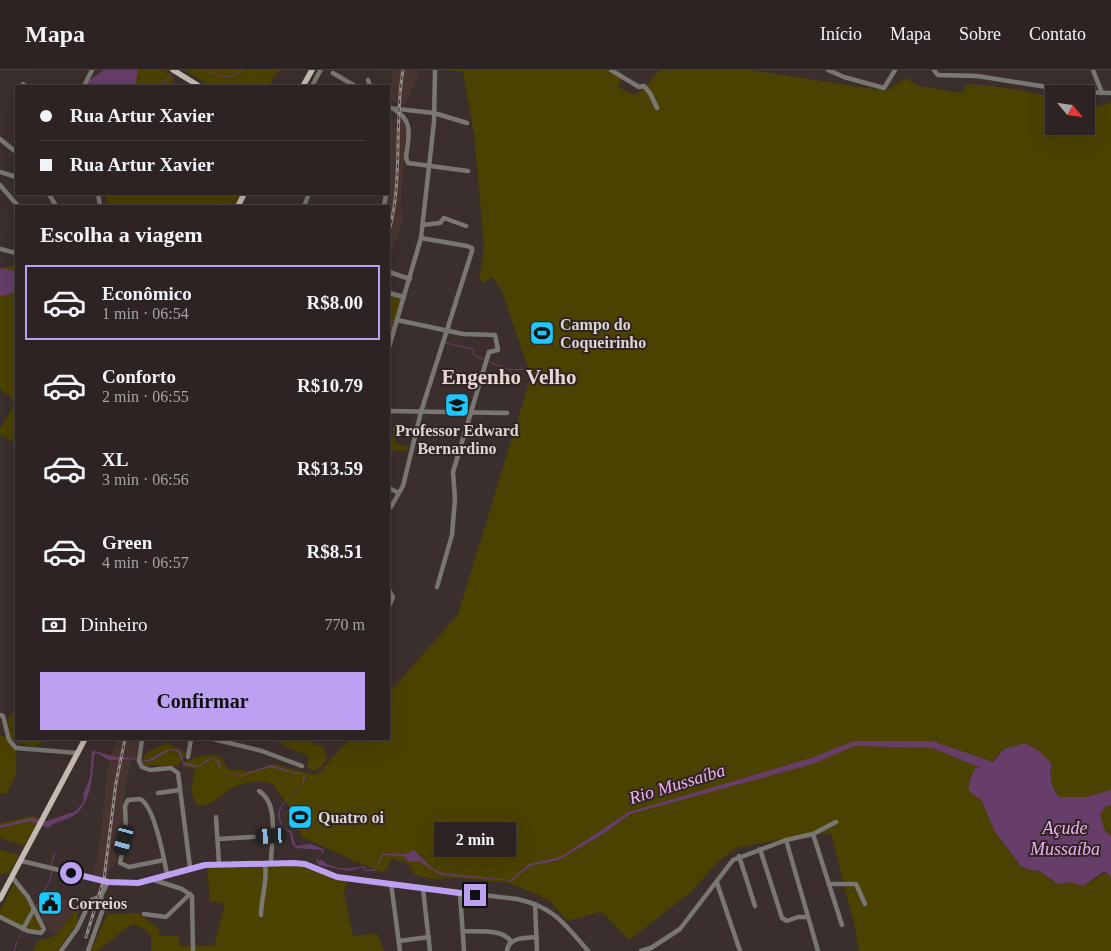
<!DOCTYPE html>
<html lang="pt">
<meta charset="utf-8">
<style>
:root{--surface:#2c2322;--page:#382f2f;--text:#f1f3f6;--muted:#a6a4a5;--line:#484040;--accent:#bca0f2}
body{margin:0;font-family:Georgia,serif;background:var(--page);color:var(--text);height:100vh;display:flex;flex-direction:column;font-size:19px;white-space:nowrap}
*{box-sizing:border-box;margin:0}
p{font-size:16px;color:var(--muted)}
.icon{flex:none;width:28px;height:28px;fill:none;stroke:currentColor;stroke-width:2;stroke-linecap:round;stroke-linejoin:round}
.map{position:relative;flex:1;overflow:hidden}
.sheet{position:absolute;left:15px;top:135px;width:375px;height:535px;display:flex;flex-direction:column;background:var(--surface);border-radius:0px;box-shadow:0 5px 20px #0002,0 0 0 1px var(--line)}
.sheet>*{flex:none}
.guide{position:absolute;left:15px;top:15px;width:375px;height:110px;border-radius:0px;box-shadow:0 5px 20px #0002,0 0 0 1px var(--line);display:grid;align-content:center;height:110px;padding:0 25px;background:var(--surface)}
.needle{width:32px;rotate:119deg}
.fabs{position:absolute;left:1045px;top:15px;display:grid;gap:10px}
.fabs a{display:grid;place-items:center;width:50px;height:50px;border-radius:0px;background:var(--surface);box-shadow:0 5px 20px #0002,0 0 0 1px var(--line);font-size:25px}
.end{position:absolute;width:22px;height:22px;margin:-11px;border:6px solid #bca0f2;background:#111;box-shadow:0 0 0 2px #111}
.from{border-radius:50%}
.bubble{position:absolute;height:35px;border-radius:0px;background:var(--surface);box-shadow:0 5px 20px #0002,0 0 0 1px var(--line);font-size:16px;font-weight:800;line-height:35px;text-align:center}
.car{position:absolute;width:15px;height:30px;margin:-15px -8px;border-radius:6px;box-shadow:0 0 4px 1px #0007;background:linear-gradient(#222 24%,#8ab4d8 0 40%,#222 0 76%,#8ab4d8 0 86%,#222 0)}
.guide b{display:flex;align-items:center;gap:18px;height:48px;font-size:19px}
.guide b+b{border-top:1px solid var(--line)}
.guide i{width:12px;height:12px;background:var(--text)}
ul{padding:0;list-style:none}
li{display:flex;align-items:center;gap:15px;height:75px;margin:0 10px 8px;padding:0 15px;border:2px solid transparent;border-radius:0px}
li div{flex:1}
li b{display:block;font-size:19px}
li em{font-style:normal;font-weight:800}
li.selected{border-color:var(--accent)}
li>.icon{width:45px;height:45px;stroke-width:1.5}
h2{padding:0 25px;font-size:22px;line-height:60px}
.pay{display:flex;align-items:center;gap:12px;height:55px;padding:0 25px;font-size:19px}
.pay p{margin-inline-start:auto}
.cta{display:flex;gap:10px;margin-top:auto;padding:10px 25px}
.cta a{flex:1;height:58px;border-radius:0px;background:var(--accent);color:#111;font-size:20px;font-weight:800;line-height:58px;text-align:center}
header{display:flex;align-items:center;gap:30px;box-sizing:border-box;height:70px;padding:0 25px;background:var(--surface);border-bottom:1px solid var(--line)}
header strong{font-size:24px}
nav{display:flex;gap:28px;margin-inline-start:auto;font-size:18px}
.map>svg:first-child{display:block}
.built{fill:#483531}
.green{fill:#4b4100}
.water{fill:#673e69}
.lines{fill:none;stroke-linecap:round;stroke-linejoin:round}
.stream{stroke:#673e69;stroke-width:1}
.minor{stroke:#7a7672;stroke-width:4.5}
.major{stroke:#c2b9b1;stroke-width:5.5}
.rail-casing{stroke:#958c8a;stroke-width:3}
.rail{stroke:#312523;stroke-width:1;stroke-dasharray:4;stroke-linecap:butt}
.route{stroke:#bca0f2;stroke-width:6}
.labels{text-anchor:middle;stroke-width:4;stroke-linejoin:round;paint-order:stroke}
.poi-label{font-size:16px;font-weight:bold;fill:#ddd5d3;stroke:#312523;text-anchor:start}
.water-label{font-size:18px;font-style:italic;fill:#f0aff3;stroke:#312523}
.district-label{font-size:21px;font-weight:bold;fill:#e7d8d5;stroke:#312523}
</style>
<header>
<strong>Mapa</strong>
<nav><a>Início</a><a>Mapa</a><a>Sobre</a><a>Contato</a></nav>
</header>
<div class="map">
<svg width="1111" height="881" viewBox="0 0 1111 881">
<rect width="100%" height="100%" fill="#3b2f2d"/>
<g class="built">
<polygon points="393,0 420,0 405,35 390,31"/>
<polygon points="391,49 403,49 406,59 401,134 403,146 400,162 389,186 389,136 385,136 387,124 389,124"/>
<polygon points="446,327 470,332 470,339 444,339"/>
<polygon points="116,669 139,669 136,690 132,691 125,714 123,752 119,780 115,793 108,803 108,809 93,807 98,785 108,697"/>
<polygon points="50,821 78,837 56,865 46,856 39,841"/>
</g>
<g class="green">
<polygon points="113,0 165,0 174,8 172,16 106,16"/>
<polygon points="184,0 281,0 274,6 269,16 210,16"/>
<path d="M448,0H611L622,10L618,17L634,25L643,20L659,0H750L886,21L906,8L919,16L961,23L968,14C998,16 1024,20 1054,28V56H1086V36H1100L1111,32V720L1086,727H1060C1050,719 1050,705 1051,693L1029,676L1004,679C993,688 992,699 976,698L969,712L987,740L995,762L1021,796L1029,800L1039,801L1054,812L1062,814L1071,812L1083,816L1106,802L1111,808V881H859L855,858L831,764L813,763L736,778L718,792L690,823L629,870L602,842L567,851L549,830L509,813L458,808L432,809L415,805L408,793L392,789L385,802L378,801L355,791L353,792L351,789L302,767L299,760L289,759C294,729 286,738 273,714C261,711 246,711 234,717C220,723 214,738 196,735L191,720L195,699L181,696C188,689 213,680 221,688C224,690 225,696 227,699L251,701L273,694L310,704H318L349,669H389V623L458,544L531,306L501,219L492,207L483,213L479,208L484,181L482,153L474,64L463,2Z"/>
<polygon points="105,124 241,124 235,136 223,136 217,133 211,136 112,136 107,131"/>
<polygon points="16,195 16,373 0,365 0,359 14,335 10,326 0,320 0,198"/>
<polygon points="389,225 402,229 391,262 389,262"/>
<polygon points="393,353 398,355 399,365 395,369 395,374 409,377 407,381 394,380 389,388 389,366 393,367"/>
<polygon points="16,637 16,669 50,669 33,677 10,670 8,650"/>
<polygon points="0,665 8,668 16,678 16,704 7,723 0,724"/>
<polygon points="274,669 306,669 306,671 312,669 314,675 323,676 327,690 316,701 307,698 309,686 288,678"/>
<polygon points="166,673 182,680 186,684 177,696 143,695 142,691 147,682"/>
<polygon points="1111,735 1111,766 1105,761 1100,745 1105,737"/>
<polygon points="32,746 40,748 24,776 0,768 0,753"/>
<polygon points="0,780 19,785 9,804 0,804"/>
<polygon points="305,794 345,809 347,814 344,822 353,866 377,863 384,881 151,881 151,866 144,859 132,854 97,881 91,881 107,844 138,843 158,858 160,866 178,866 181,876 214,876 225,834 210,831 207,797"/>
<polygon points="15,812 44,857 43,861 23,860 0,848 0,840"/>
<polygon points="78,837 78,853 57,881 33,881 38,871 56,865"/>
</g>
<g class="water">
<polygon points="104,0 138,0 135,16 88,16 88,11"/>
<polygon points="0,198 16,201 16,223 0,226"/>
<path d="M854,671H932L993,692L1004,679L1025,673L1039,681L1051,693C1050,705 1050,719 1060,727H1086L1111,720V735L1105,737L1100,745L1105,761L1111,766V808L1106,802H1103L1083,816L1071,812L1058,814L1039,801L1029,800L1021,796L995,762L982,731L969,721C968,713 971,705 976,698H981L932,678L854,676L813,694L630,744L606,762L559,790L530,796L512,811L441,805L420,792L408,791L404,786L383,785L375,801H366L363,797L349,801L319,795L316,790L322,782L321,780L296,778L292,774L290,763C265,745 285,729 302,716L304,704H296L271,697L241,706L220,700L218,697V693L213,688L199,697L184,695L178,682L171,680L149,692L135,689L109,690L96,683L94,685C93,704 91,736 73,746C64,751 55,751 48,758L30,751L0,758V755L32,748L47,751L76,741L84,731L83,724L90,708L92,680L111,686L148,690L168,679L180,680L184,692L199,696C207,689 211,684 220,692V700L241,705L271,695L296,703H303C313,719 277,726 280,747C281,755 283,758 291,761L296,776L311,774L323,779L324,782L318,786V791L322,790C332,800 351,800 364,796L367,800L375,799L382,784H405L414,780L432,798L442,803L511,810L529,794L560,787L629,742L811,688Z"/>
</g>
<g class="lines">
<g class="stream">
<path d="M206,0C217,5 232,12 241,0"/>
<polyline points="159,16 173,2"/>
<polyline points="389,250 394,251"/>
<polyline points="441,272 473,279 474,285 485,290"/>
<polyline points="489,292 510,300 526,299"/>
<polyline points="51,796 55,782"/>
<polyline points="36,837 50,810 52,801"/>
<polyline points="19,867 22,863"/>
<polyline points="14,881 17,872"/>
</g>
<g class="minor">
<polyline points="611,0 639,17 644,16 650,23 657,38"/>
<polyline points="828,0 844,7 884,18 895,0"/>
<polyline points="934,0 938,5 977,6 1079,22 1111,23"/>
<polyline points="1093,0 1102,23"/>
<polyline points="333,3 355,16"/>
<polyline points="368,10 370,16"/>
<polyline points="23,14 26,16"/>
<polyline points="84,16 92,0"/>
<polyline points="312,16 320,1"/>
<polyline points="389,38 434,43 467,53"/>
<path d="M394,39C415,52 408,67 406,88L408,93L468,101"/>
<polyline points="0,69 16,82"/>
<polyline points="0,102 16,107"/>
<polyline points="0,115 18,136"/>
<polyline points="49,124 56,136"/>
<polyline points="98,124 100,136"/>
<polyline points="304,136 309,124"/>
<polyline points="384,136 386,124"/>
<polyline points="423,155 440,153 444,148 466,156"/>
<polyline points="0,179 16,183"/>
<polyline points="389,202 410,209"/>
<polyline points="389,223 404,227"/>
<polyline points="397,250 463,264 495,265 498,280 489,282 453,402 455,429 452,465 437,517"/>
<polyline points="389,277 421,168 434,52 435,0"/>
<polyline points="389,341 507,343"/>
<polyline points="389,418 399,423"/>
<polyline points="391,437 403,416 421,342 472,181 472,178 467,176 421,168"/>
<polyline points="389,520 393,527 389,536"/>
<polyline points="0,645 3,646 9,670 16,678 78,683"/>
<polyline points="142,669 139,691 142,697 150,700 171,698 178,703 190,797"/>
<polyline points="213,669 262,681 302,696"/>
<polyline points="188,687 191,669"/>
<path d="M259,721C280,734 271,772 271,793"/>
<polyline points="158,723 180,720"/>
<polyline points="216,747 219,793"/>
<polyline points="813,764 842,855"/>
<polyline points="218,769 271,766"/>
<polyline points="786,770 818,881"/>
<polyline points="760,779 782,848 787,851 798,847 808,847"/>
<polyline points="739,786 755,836"/>
<path d="M164,790L129,797L120,793L126,762L125,736L128,730L140,729C154,735 164,788 167,804"/>
<path d="M22,791L108,812L138,813L205,795L300,793L337,807L517,829C554,837 565,854 588,881"/>
<polyline points="151,809 182,819 192,826 193,881"/>
<polyline points="391,813 400,881"/>
<polyline points="717,813 740,881"/>
<polyline points="829,814 856,814 865,834"/>
<polyline points="423,819 430,881"/>
<polyline points="460,823 464,881"/>
<polyline points="535,834 537,881"/>
<polyline points="144,844 166,847 190,824"/>
<path d="M261,845C261,827 268,812 265,794"/>
<polyline points="0,847 28,861 41,863 44,859 28,827 12,807"/>
<polyline points="23,859 34,839"/>
<path d="M463,861C476,862 504,858 511,872"/>
<polyline points="399,871 429,867"/>
<polyline points="61,881 77,859 91,830 101,826"/>
<polyline points="88,881 103,839 101,826 108,812"/>
<path d="M507,881C508,867 526,868 537,867"/>
<polyline points="641,881 651,878 680,859 733,790 786,770 813,764 836,752"/>
</g>
<g class="major">
<polyline points="173,0 199,16"/>
<polyline points="303,16 312,0"/>
<polyline points="238,136 244,124"/>
<polyline points="0,829 85,669"/>
</g>
<defs>
<g id="rail">
<path d="M389,161C403,113 394,51 403,0"/>
<polyline points="86,867 104,809 116,713 125,669"/>
</g>
</defs>
<use href="#rail" class="rail-casing"/>
<use href="#rail" class="rail"/>
</g>
<g class="lines">
<polyline class="route" points="71,803 108,812 138,813 205,795 293,793 305,794 337,807 475,825"/>
</g>
<defs>
<symbol id="stadium-square" viewBox="-11 -11 22 22"><rect x="-9" y="-9" width="18" height="18" rx="4" fill="#1bc9fc" stroke="#312523"/><path d="M0-5a6.5 5 0 1 0 0 10a6.5 5 0 1 0 0-10ZM-3.5-1.8h7v3.6h-7Z" fill="#111"/></symbol>
<symbol id="school-square" viewBox="-11 -11 22 22"><rect x="-9" y="-9" width="18" height="18" rx="4" fill="#1bc9fc" stroke="#312523"/><path d="M0-5L7-2L0 1L-7-2ZM-4 1L0 2.5L4 1V4Q0 6-4 4Z" fill="#111"/></symbol>
<symbol id="civic-square" viewBox="-11 -11 22 22"><rect x="-9" y="-9" width="18" height="18" rx="4" fill="#1bc9fc" stroke="#312523"/><path d="M-.6-6.5H3V-4.5H.6V-3L4-1V1h2V6H-6V1h2V-1L-.6-3ZM-1.2 2.5V6h2.4V2.5Z" fill="#111"/></symbol>
</defs>
<g fill-rule="evenodd">
<use href="#stadium-square" x="528" y="249" width="28" height="28"/>
<use href="#school-square" x="443" y="321" width="28" height="28"/>
<use href="#stadium-square" x="286" y="733" width="28" height="28"/>
<use href="#civic-square" x="36" y="819" width="28" height="28"/>
</g>
<g class="labels">
<g class="poi-label">
<text x="560" y="260">Campo do<tspan x="560" dy="18">Coqueirinho</tspan></text>
<text x="457" y="366" text-anchor="middle">Professor Edward<tspan x="457" dy="18">Bernardino</tspan></text>
<text x="318" y="753">Quatro oi</text>
<text x="68" y="839">Correios</text>
</g>
<g class="water-label">
<text transform="translate(677 714) rotate(-17)" y="6">Rio Mussaíba</text>
<text x="1065" y="764">Açude<tspan x="1065" dy="21">Mussaíba</tspan></text>
</g>
<g class="district-label">
<text x="509" y="314">Engenho Velho</text>
</g>
</g>
</svg>
<div class="fabs">
<a><svg class="needle" viewBox="-14 -14 28 28"><path d="M0-13l5 13h-10z" fill="#e53935"/><path d="M0 13l5-13h-10z" fill="#a6a4a5"/></svg></a>
</div>
<i class="end from" style="left:71px;top:803px"></i>
<i class="end" style="left:475px;top:825px"></i>
<div class="bubble" style="left:434px;top:752px;width:82px">2 min</div>
<i class="car" style="left:271px;top:766px;rotate:267deg"></i>
<i class="car" style="left:124px;top:770px;rotate:195deg"></i>
<div class="guide">
<b><i class="from"></i>Rua Artur Xavier</b>
<b><i></i>Rua Artur Xavier</b>
</div>
<section class="sheet">
<h2>Escolha a viagem</h2>
<ul>
<li class="selected"><svg class="icon" aria-label="car" viewBox="0 0 24 24"><path d="M5 17H2v-5l4-1 3-4h7l3 4 3 1v5h-3M9 17h6M6 11h13"/><circle cx="7" cy="17" r="2"/><circle cx="17" cy="17" r="2"/></svg><div><b>Econômico</b><p>1 min · 06:54</p></div><em>R$8.00</em></li>
<li><svg class="icon" aria-label="car" viewBox="0 0 24 24"><path d="M5 17H2v-5l4-1 3-4h7l3 4 3 1v5h-3M9 17h6M6 11h13"/><circle cx="7" cy="17" r="2"/><circle cx="17" cy="17" r="2"/></svg><div><b>Conforto</b><p>2 min · 06:55</p></div><em>R$10.79</em></li>
<li><svg class="icon" aria-label="car" viewBox="0 0 24 24"><path d="M5 17H2v-5l4-1 3-4h7l3 4 3 1v5h-3M9 17h6M6 11h13"/><circle cx="7" cy="17" r="2"/><circle cx="17" cy="17" r="2"/></svg><div><b>XL</b><p>3 min · 06:56</p></div><em>R$13.59</em></li>
<li><svg class="icon" aria-label="car" viewBox="0 0 24 24"><path d="M5 17H2v-5l4-1 3-4h7l3 4 3 1v5h-3M9 17h6M6 11h13"/><circle cx="7" cy="17" r="2"/><circle cx="17" cy="17" r="2"/></svg><div><b>Green</b><p>4 min · 06:57</p></div><em>R$8.51</em></li>
</ul>
<div class="pay"><svg class="icon" aria-label="cash" viewBox="0 0 24 24"><path d="M3 7h18v10H3z"/><circle cx="12" cy="12" r="2"/></svg>Dinheiro<p>770 m</p></div>
<div class="cta"><a>Confirmar</a></div>
</section>
</div>
